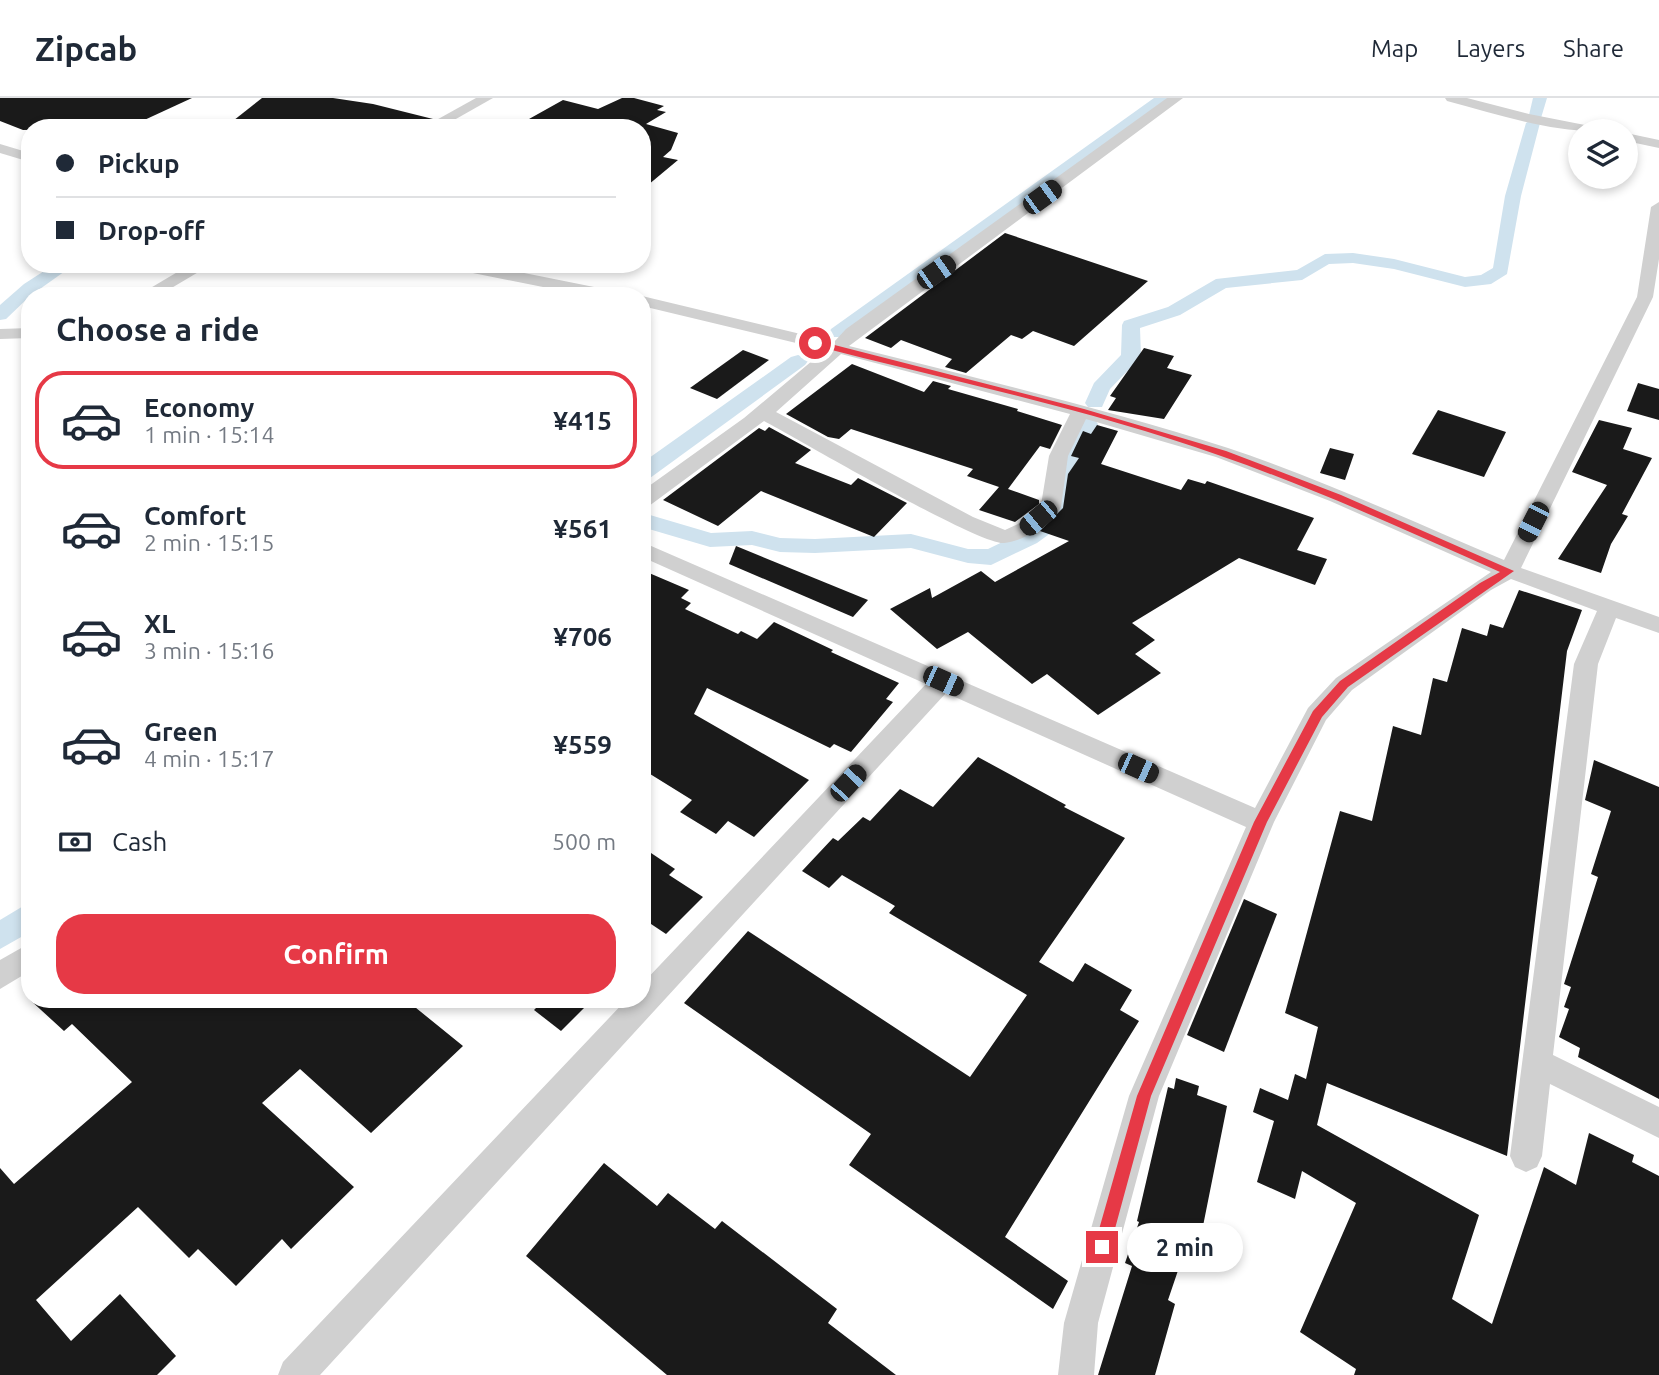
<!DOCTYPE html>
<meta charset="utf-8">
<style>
:root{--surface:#fff;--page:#f2f2f3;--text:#1f2937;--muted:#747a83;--line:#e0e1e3;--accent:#e63946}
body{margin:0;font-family:Ubuntu,sans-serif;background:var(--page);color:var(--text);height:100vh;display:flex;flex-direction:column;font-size:26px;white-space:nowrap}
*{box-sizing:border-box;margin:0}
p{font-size:23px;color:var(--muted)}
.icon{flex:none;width:38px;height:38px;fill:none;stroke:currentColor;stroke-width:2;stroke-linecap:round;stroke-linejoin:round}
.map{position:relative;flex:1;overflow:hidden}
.side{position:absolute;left:21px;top:189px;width:630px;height:721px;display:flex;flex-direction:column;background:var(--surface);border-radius:28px;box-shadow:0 4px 10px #0003}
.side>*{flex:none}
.guide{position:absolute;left:21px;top:21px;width:630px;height:154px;border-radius:28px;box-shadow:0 4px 10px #0003;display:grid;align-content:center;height:154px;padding:0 35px;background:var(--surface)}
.tools{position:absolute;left:1568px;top:21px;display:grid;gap:14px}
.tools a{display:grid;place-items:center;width:70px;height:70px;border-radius:50%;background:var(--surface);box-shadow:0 4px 10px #0003;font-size:35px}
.end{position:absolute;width:32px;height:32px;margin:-16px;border:9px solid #e63946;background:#fff;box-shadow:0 0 0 4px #fff}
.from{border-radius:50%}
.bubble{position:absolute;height:49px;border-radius:24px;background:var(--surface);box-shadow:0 4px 10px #0003;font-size:23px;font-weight:700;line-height:49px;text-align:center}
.car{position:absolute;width:21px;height:42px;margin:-21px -10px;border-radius:9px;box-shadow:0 0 5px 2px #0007;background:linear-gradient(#222 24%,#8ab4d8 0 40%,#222 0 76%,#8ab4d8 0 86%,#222 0)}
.guide b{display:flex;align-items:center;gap:24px;height:66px;font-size:26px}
.guide b+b{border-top:2px solid var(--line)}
.guide i{width:18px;height:18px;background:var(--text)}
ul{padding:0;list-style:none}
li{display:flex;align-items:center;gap:21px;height:98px;margin:0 14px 10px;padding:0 21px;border:4px solid transparent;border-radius:28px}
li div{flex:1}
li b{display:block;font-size:26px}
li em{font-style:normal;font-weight:700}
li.on{border-color:var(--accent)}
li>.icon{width:63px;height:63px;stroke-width:1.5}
h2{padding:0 35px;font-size:32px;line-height:84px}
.pay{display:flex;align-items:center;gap:18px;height:77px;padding:0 35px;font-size:26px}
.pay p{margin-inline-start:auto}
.cta{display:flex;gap:14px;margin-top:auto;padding:14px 35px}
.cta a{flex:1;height:80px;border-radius:28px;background:var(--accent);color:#fff;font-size:28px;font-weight:700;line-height:80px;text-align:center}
header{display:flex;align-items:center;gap:42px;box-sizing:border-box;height:98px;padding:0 35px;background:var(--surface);border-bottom:2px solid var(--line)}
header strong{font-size:33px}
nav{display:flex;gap:38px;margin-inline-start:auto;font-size:24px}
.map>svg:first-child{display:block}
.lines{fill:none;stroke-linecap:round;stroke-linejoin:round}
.canal{fill:#cfe2ee;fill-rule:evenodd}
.building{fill:#1a1a1a}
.minor{fill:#d0d0d0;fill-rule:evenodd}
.route{fill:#e63946}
</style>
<header>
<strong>Zipcab</strong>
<nav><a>Map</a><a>Layers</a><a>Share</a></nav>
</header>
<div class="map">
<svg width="1659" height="1277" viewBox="0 0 1659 1277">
<rect width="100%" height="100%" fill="#fff"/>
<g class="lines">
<g class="canal">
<polygon points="1154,0 1170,0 845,239 831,239 829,235 831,231"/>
<polygon points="1533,0 1547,0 1541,20 1536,21 1529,17"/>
<polygon points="1533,21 1540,25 1521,98 1507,176 1491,186 1465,189 1394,171 1353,165 1329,166 1302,182 1226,190 1180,217 1140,230 1141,258 1138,262 1110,291 1102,309 1088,309 1085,305 1094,285 1121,257 1122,227 1124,223 1168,209 1216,181 1297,172 1325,156 1353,155 1394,161 1465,179 1481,177 1493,170 1505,98 1526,25"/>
<polygon points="55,166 75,166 30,198 6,221 0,222 0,207 24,186"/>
<polygon points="798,257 805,259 808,263 805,267 650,380 642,381 642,365 791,259"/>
<polygon points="1088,320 1095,322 1098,326 1076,369 1073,416 1070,421 1037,445 991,467 968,465 911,450 815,455 780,454 752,447 710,449 642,429 642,419 650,417 711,435 752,433 780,440 815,441 911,436 968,451 988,451 1021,435 1051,413 1054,369 1078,326 1081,322"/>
<polygon points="30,804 30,834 0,851 0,822"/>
</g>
</g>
<g class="building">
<polygon points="0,0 192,0 127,30 23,32 0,23"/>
<polygon points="262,0 333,0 373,6 433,21 419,30 224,30"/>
<polygon points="622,0 634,0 664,8 657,12 666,14 646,26 678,35 671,52 663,59 678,62 642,92 642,30 565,30 529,21 563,2 598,11"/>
<polygon points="1005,135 1148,183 1074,248 1033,233 1022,241 1011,237 966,275 945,269 952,261 901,242 891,250 865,240"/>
<polygon points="1144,250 1174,258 1167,270 1192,277 1164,321 1108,312 1116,300 1110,298"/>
<polygon points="743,252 769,262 717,301 690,290"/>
<polygon points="852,266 924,294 933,283 951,288 948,291 1018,311 1017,313 1062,327 1050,351 1040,348 1008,391 1039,402 1039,406 1015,424 979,412 999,389 967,378 973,371 851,331 839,341 828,339 786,316"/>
<polygon points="1638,285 1659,291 1659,322 1627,313"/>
<polygon points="1438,312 1506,334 1484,379 1412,356"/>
<polygon points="1599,322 1632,330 1623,351 1652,360 1622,416 1628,418 1611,446 1601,475 1558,461 1607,387 1572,374"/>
<polygon points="1097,327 1118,333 1101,366 1181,392 1188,381 1205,386 1207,383 1314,420 1297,452 1327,461 1315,487 1239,460 1132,525 1155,542 1135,556 1161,575 1098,617 1047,576 1032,586 968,534 937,551 890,511 930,490 932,500 981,473 995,484 1069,443 1040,433 1063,410 1068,376 1079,360 1071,358 1083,333 1091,336"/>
<polygon points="769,329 811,352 795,365 851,387 858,380 907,405 874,439 761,393 718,428 663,402 759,330 765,333"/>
<polygon points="1330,350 1354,356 1345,382 1320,375"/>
<polygon points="736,448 868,502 853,519 729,466"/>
<polygon points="642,472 689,492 681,500 691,505 685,511 738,536 741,533 757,541 774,524 833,552 831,554 899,585 886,601 893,604 851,654 834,646 830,650 707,590 694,616 809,682 754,739 728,723 716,736 680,714 692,702 642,671"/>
<polygon points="1519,492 1582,512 1567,553 1507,1058 1327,985 1317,1027 1479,1117 1452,1201 1492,1226 1544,1069 1576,1087 1589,1035 1634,1057 1632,1064 1659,1078 1659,1277 1354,1277 1356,1271 1300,1234 1356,1105 1302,1073 1295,1101 1257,1084 1274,1023 1253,1014 1260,990 1288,1002 1295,976 1306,981 1318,929 1285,915 1340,713 1372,723 1393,628 1421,637 1433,580 1447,584 1462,530 1487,538 1490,526 1503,530"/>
<polygon points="978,659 1066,707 1064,709 1125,740 1039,864 1073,884 1085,865 1132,892 1120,912 1139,923 1005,1139 1068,1183 1053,1211 849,1067 871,1036 684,905 748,833 970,979 1027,897 889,815 895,808 842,777 829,790 802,773 833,740 838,743 863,719 870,723 900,691 933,709"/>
<polygon points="1594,662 1659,689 1659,1001 1578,959 1580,950 1559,939 1569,911 1564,909 1571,889 1564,886 1598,779 1591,776 1611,713 1585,702"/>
<polygon points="642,749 675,771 669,777 703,799 666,836 642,820"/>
<polygon points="1244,801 1277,816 1224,954 1187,937"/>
<polygon points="29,901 405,901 463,948 371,1035 300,971 262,1005 354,1089 291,1151 282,1141 236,1188 198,1151 189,1160 138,1109 36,1202 71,1243 120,1196 176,1258 157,1277 0,1277 0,1070 14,1086 132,984 72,926 64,933"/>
<polygon points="545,901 593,901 561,933 534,912"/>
<polygon points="1176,980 1199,988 1197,997 1227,1008 1199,1148 1188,1143 1168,1202 1175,1206 1155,1277 1098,1277 1132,1168 1125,1165 1139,1124 1137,1123 1168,989 1174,991"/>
<polygon points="604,1065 657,1108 668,1095 715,1131 722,1123 837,1211 828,1225 896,1277 667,1277 526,1158"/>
</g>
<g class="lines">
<g class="minor">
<polygon points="476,0 493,0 440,30 422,30"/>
<path d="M1167,0H1183L849,248C976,280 1104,310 1228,350C1322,381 1413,424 1504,462L1637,199L1651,109L1659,104V161L1653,199L1521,470L1659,519V535L1616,520L1598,566L1553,957L1659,1009V1040L1550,986L1542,1058L1537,1069L1526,1074L1515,1069L1510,1058L1574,566L1597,513L1511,481L1491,492L1352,592L1326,622L1274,724L1159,998L1098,1225L1094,1277H1058L1064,1225L1129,998L1246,729L946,595L320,1277H278L283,1264L627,901H642V886L926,586L642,459V444L1255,710L1308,610L1336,580L1491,474L1330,403L1216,359L1086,321L1068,358L1061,409L1058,414C1042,428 1026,443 1004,445C980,448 798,341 764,323L649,408L642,409V393L744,320L825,252L642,208V198L834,244L846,231ZM841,256L1070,316L1049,358L1041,407L1018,426L1005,432L973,419L776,314Z"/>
<path d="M1445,0H1467L1529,16L1595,29L1602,33C1551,35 1497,16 1447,3Z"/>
<polygon points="1626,35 1659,42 1659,50 1626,43"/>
<polygon points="0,46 30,55 30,64 0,55"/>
<polygon points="191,166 212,166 158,198 137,198"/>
<polygon points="445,166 479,166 614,193 622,198 588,198 453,171"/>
<polygon points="30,230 30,240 0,241 0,231"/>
<polygon points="30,845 30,873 0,891 0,862"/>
</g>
</g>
<path class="route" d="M815,242L1084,311L1226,353L1341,397L1514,473L1348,589L1322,619L1267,724L1151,998L1110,1149L1108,1155L1102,1157L1097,1155L1094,1149L1137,998L1254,724L1313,613L1340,583L1480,485L1500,474C1408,433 1316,391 1221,358C1088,311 948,282 812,247Z"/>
</svg>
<div class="tools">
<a><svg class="icon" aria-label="layers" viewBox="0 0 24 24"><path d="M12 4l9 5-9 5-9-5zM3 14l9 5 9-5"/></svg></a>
</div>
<i class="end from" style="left:815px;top:245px"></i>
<i class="end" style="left:1102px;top:1149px"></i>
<div class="bubble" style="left:1127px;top:1125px;width:116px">2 min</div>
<i class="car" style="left:1042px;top:99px;rotate:54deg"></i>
<i class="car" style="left:936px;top:174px;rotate:55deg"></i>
<i class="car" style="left:1038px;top:420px;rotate:230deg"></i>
<i class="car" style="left:1533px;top:424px;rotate:207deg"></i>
<i class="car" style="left:943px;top:583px;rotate:114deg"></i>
<i class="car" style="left:1138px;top:670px;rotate:114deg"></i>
<i class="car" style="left:848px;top:685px;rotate:43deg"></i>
<div class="guide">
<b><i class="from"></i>Pickup</b>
<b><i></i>Drop-off</b>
</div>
<section class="side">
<h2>Choose a ride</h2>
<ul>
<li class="on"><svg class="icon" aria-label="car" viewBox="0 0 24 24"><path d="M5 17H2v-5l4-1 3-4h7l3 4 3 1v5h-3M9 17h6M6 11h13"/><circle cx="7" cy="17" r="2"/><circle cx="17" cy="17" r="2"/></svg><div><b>Economy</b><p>1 min · 15:14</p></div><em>¥415</em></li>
<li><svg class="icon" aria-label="car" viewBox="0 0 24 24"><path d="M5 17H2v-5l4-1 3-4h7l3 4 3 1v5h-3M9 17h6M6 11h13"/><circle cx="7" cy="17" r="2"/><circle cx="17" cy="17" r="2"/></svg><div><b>Comfort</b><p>2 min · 15:15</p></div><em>¥561</em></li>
<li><svg class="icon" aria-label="car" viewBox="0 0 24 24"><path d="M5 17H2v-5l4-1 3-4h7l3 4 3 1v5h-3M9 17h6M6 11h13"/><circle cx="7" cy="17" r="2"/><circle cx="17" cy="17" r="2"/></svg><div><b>XL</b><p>3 min · 15:16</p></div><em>¥706</em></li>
<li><svg class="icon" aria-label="car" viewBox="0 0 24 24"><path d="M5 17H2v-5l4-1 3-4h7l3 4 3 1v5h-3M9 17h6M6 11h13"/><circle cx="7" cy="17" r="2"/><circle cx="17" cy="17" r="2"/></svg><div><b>Green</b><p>4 min · 15:17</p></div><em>¥559</em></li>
</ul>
<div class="pay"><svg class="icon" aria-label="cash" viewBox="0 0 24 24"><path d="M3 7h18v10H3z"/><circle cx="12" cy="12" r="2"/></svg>Cash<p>500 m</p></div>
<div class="cta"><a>Confirm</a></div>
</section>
</div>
